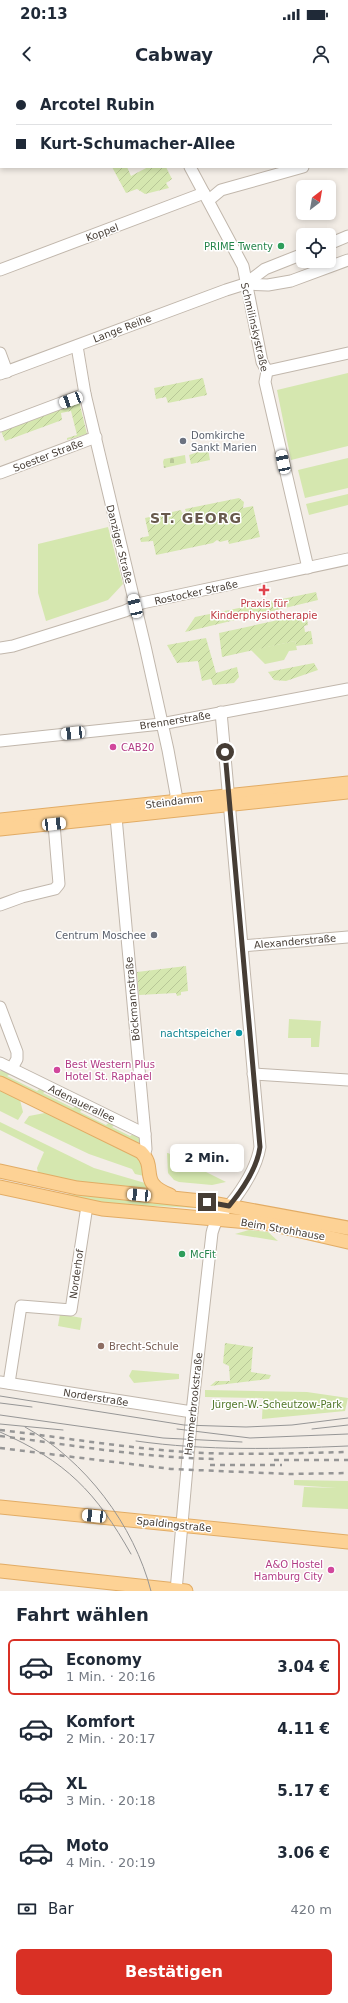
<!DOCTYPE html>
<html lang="de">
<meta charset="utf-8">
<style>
:root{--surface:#fff;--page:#f2f2f3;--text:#1f2937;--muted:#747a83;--line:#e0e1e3;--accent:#d93025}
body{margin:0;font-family:"DejaVu Sans",sans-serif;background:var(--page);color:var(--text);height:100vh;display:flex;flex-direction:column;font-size:15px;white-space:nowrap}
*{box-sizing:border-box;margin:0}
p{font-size:13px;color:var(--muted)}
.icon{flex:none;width:22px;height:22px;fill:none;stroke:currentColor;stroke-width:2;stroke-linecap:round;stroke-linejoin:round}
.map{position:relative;height:1511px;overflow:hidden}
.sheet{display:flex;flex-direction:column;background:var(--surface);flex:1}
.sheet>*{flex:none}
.hud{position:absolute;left:0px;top:0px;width:348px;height:88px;box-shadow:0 2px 6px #0003;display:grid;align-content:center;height:88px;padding:0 16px;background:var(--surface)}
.needle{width:26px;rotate:31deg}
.fabs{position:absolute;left:296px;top:100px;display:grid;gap:8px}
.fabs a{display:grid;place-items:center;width:40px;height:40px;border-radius:6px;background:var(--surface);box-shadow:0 2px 6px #0003;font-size:20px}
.end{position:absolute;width:18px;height:18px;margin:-9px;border:5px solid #463d35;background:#fff;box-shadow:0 0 0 2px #fff}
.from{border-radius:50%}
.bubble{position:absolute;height:28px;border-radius:6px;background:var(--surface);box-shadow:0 2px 6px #0003;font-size:13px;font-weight:700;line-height:28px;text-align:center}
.car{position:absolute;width:12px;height:24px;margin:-12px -6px;border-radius:5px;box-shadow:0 0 3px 1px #0007;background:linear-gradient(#fff 24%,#345 0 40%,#fff 0 76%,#345 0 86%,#fff 0)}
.hud b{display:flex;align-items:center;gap:14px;height:38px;font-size:15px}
.hud b+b{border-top:1px solid var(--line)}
.hud i{width:10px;height:10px;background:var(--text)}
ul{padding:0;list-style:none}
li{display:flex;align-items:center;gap:12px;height:56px;margin:0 8px 6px;padding:0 8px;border:2px solid transparent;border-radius:6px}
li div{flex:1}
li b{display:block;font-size:15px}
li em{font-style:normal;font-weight:700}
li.on{border-color:var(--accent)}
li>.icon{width:36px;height:36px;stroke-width:1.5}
h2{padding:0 16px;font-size:18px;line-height:48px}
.pay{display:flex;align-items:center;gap:10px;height:44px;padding:0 16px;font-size:15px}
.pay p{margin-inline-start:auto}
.cta{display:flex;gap:8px;margin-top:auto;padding:8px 16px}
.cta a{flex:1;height:46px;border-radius:6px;background:var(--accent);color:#fff;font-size:16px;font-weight:700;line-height:46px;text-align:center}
.status{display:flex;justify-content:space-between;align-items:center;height:28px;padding:0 20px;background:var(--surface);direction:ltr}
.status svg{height:11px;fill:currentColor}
header{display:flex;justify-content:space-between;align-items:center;height:52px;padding:0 16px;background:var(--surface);font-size:18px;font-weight:700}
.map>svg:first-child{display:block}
.green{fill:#d5e7af}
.cemetery{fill:url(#cemetery-stones)}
.garden{fill:url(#garden-furrows)}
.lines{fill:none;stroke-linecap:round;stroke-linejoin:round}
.minor-casing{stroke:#c1b7ac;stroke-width:13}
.major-casing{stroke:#e2ac65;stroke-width:15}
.minor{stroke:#fff;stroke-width:11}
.major{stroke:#fdd295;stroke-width:13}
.tram{stroke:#969696;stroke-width:1}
.rail{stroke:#969696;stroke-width:2.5;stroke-dasharray:5 5;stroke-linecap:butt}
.route{stroke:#463d35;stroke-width:5}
.leisure-dot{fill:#2e9e5b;stroke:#fff;stroke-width:1.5}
.worship-dot{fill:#6b7280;stroke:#fff;stroke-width:1.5}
.health-dot{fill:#e0444e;stroke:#fff;stroke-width:1.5}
.hotel-dot{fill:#d1479c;stroke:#fff;stroke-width:1.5}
.culture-dot{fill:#0f9aa8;stroke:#fff;stroke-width:1.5}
.education-dot{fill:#8d6e63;stroke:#fff;stroke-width:1.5}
.labels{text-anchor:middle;stroke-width:3;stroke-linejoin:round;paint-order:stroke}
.street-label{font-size:10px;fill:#463d35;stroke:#fff}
.leisure-label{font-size:10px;fill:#27864d;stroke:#fff;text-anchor:end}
.worship-label{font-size:10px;fill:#5b616d;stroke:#fff;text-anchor:start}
.health-label{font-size:10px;fill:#be3a42;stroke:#fff}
.hotel-label{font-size:10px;fill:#b23c85;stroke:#fff;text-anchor:start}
.culture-label{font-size:10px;fill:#0d838f;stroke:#fff;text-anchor:end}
.education-label{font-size:10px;fill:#785e54;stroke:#fff;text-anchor:start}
.park-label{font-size:10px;fill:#517729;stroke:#fff}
.district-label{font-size:14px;font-weight:bold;letter-spacing:1px;fill:#685a4d;stroke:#fff}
</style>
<div class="status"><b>20:13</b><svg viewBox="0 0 49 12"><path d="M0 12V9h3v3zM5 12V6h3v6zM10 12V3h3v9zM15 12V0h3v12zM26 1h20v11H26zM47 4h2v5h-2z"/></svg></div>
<header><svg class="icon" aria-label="back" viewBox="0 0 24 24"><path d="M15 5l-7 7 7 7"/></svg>Cabway<svg class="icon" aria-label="person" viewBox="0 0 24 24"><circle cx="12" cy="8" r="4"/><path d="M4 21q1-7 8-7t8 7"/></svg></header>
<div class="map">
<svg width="348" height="1511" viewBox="0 0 348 1511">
<defs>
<pattern id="cemetery-stones" width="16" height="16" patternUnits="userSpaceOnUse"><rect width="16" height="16" fill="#d5e7af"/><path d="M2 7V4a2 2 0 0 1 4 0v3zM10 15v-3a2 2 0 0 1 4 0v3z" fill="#b8c797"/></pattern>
<pattern id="garden-furrows" width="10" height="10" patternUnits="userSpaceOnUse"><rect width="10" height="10" fill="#d5e7af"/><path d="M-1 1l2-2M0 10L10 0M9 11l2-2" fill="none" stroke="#b8c797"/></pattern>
</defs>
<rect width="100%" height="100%" fill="#f3ede6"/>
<g class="green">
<polygon points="348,293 348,366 291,380 277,310"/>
<polygon points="348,378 348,408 305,418 298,390"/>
<polygon points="348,414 348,425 309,435 306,424"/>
<polygon points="108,447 123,504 108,520 46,541 38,513 38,464"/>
<polygon points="295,561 297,570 289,571 284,580 265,584 251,570"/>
<polygon points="289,939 321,941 319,967 311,967 311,958 288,958"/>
<polygon points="3,990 12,993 7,996 37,1011 42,1007 47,1010 43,1013 73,1028 78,1025 83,1028 80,1032 106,1045 111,1041 116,1044 112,1047 130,1056 135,1053 140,1057 142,1067 0,997 0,991"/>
<polygon points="0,1007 19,1016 23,1032 18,1040 0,1031"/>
<polygon points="50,1032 133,1073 142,1082 144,1096 135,1094 132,1089 89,1074 24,1043 29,1036"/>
<polygon points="0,1042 94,1088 145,1103 148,1109 89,1105 38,1093 37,1088 44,1072 0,1050"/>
<polygon points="167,1073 168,1073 226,1102 212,1105 179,1102 174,1100 168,1093"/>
<polygon points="67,1114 197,1127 197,1128 156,1126 122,1128 66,1115"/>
<polygon points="249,1150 268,1152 278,1161 235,1154"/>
<polygon points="60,1234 82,1238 80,1250 58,1246"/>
<polygon points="132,1290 179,1294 179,1299 134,1303 129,1296"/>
<polygon points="205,1310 307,1312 348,1318 345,1331 262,1339 263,1318 205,1317"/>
<polygon points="294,1400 348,1401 348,1429 302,1427 304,1407 337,1408 294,1405"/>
</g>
<polygon class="cemetery" points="185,375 186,383 164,388 163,382 164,379"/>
<g class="garden">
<polygon points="112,87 127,87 131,96 148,87 166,87 172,99 166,103 169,108 145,114 137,109 126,113"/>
<polygon points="203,298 207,315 168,323 166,317 156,319 154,308"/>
<polygon points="79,321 87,354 67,360 67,358 77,355 71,331 61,333 62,340 5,361 1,351"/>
<polygon points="208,369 210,380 191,384 189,375"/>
<polygon points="239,418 244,422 243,428 253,426 260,457 229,464 228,460 220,462 217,460 213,463 156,475 153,461 141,462 140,458 149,456 145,438 181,430 182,433 186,432 185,429"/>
<polygon points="316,512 318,520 185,552 195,537"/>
<polygon points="306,534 308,545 304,546 305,552 311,551 313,564 296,566 295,561 222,577 219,553"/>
<polygon points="206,558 216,593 237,587 239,597 234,603 213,605 211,599 202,601 198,581 177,583 167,565"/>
<polygon points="314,583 318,590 286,601 274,600 268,592"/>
<polygon points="186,886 188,911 181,912 181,915 177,916 176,913 139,915 137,892"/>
<polygon points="225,1263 253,1267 251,1292 271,1295 269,1299 210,1306 216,1301 230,1301 229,1286 223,1283"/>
</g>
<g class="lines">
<defs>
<g id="minor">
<polyline points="133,1 157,0"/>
<polyline points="0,7 1,7"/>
<polyline points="347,79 348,79"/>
<polyline points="190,87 243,186 262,282 267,291 265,302 308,488"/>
<polyline points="209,120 221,110 303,87"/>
<polyline points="329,164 348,156"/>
<polyline points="0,190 204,113"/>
<polyline points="245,204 265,189 303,174"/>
<polyline points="77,266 85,314 145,566 168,670 176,714 173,730"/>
<polyline points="0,273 7,292"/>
<polyline points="267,291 348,273"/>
<polyline points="0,294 226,210 245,204 268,205 291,201 348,180"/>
<polyline points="0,346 85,314"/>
<polyline points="0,393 96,357"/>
<polyline points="0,568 13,566 125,531 142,523 348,479"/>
<polyline points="0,661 161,644 348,609"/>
<polyline points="116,737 145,1054 146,1069 144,1076"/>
<polyline points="0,825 22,817 55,809 59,804 54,744"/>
<polyline points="242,866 348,857"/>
<polyline points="0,927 17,972 17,979 12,988"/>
<polyline points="0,983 145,1054"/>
<polyline points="253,994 348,1000"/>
<polyline points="0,1302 192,1332"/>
<polyline points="9,1303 21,1226 71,1230 87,1126"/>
<path d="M176,1511L192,1332L212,1153C215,1138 227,1129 236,1117C247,1102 257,1085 260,1067L221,632"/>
</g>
<g id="major">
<polyline points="0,740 348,703"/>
<polyline points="0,749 348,712"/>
<path d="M0,1003L141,1072C158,1089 137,1102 170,1115"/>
<polyline points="0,1091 77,1108 201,1121 348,1148"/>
<polyline points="0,1107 102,1129 270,1144 348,1162"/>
<polyline points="0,1427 348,1462"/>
<polyline points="0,1491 186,1511"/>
</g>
</defs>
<use href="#minor" class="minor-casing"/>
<use href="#major" class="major-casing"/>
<use href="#minor" class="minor"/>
<use href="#major" class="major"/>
<g class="tram">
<polyline points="0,1316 184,1345 246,1347 292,1345 348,1338"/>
<polyline points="0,1323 32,1327"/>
<polyline points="0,1335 163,1358 242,1362"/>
<polyline points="0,1344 63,1350"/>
<path d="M25,1347C85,1380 134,1445 151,1511"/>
<polyline points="177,1349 250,1358 348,1354"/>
<polyline points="312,1349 348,1345"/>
<path d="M0,1352C66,1381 96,1412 131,1474"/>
<path d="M136,1361C207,1371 277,1369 348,1366"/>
</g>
<g class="rail">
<path d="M0,1350C68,1358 137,1370 205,1373C253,1375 300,1373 348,1372"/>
<path d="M0,1356C73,1365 145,1378 218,1379"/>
<polyline points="0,1368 171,1389 290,1394 348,1393"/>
<polyline points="274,1380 348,1380"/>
<polyline points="210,1385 282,1385"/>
</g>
</g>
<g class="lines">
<path class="route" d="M207,1122L229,1126C243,1109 257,1089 260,1067L225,672"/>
</g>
<g class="leisure-dot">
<circle cx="281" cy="166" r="4"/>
<circle cx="182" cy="1174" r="4"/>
</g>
<g class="worship-dot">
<circle cx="183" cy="361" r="4"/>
<circle cx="154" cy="855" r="4"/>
</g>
<path class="health-dot" d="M262 504h4v4h4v4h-4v4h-4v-4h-4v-4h4z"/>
<g class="hotel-dot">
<circle cx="113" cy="667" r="4"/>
<circle cx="57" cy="990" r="4"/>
<circle cx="331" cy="1490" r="4"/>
</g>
<circle class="culture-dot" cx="239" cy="953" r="4"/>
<circle class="education-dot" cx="101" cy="1266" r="4"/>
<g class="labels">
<g class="street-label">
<text transform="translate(102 152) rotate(-20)" y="4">Koppel</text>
<text transform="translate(255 247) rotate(77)" y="4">Schmilinskystraße</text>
<text transform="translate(122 248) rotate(-21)" y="4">Lange Reihe</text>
<text transform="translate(48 375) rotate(-21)" y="4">Soester Straße</text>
<text transform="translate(120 464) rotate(76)" y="4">Danziger Straße</text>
<text transform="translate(196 512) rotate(-12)" y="4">Rostocker Straße</text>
<text transform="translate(175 640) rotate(-9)" y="4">Brennerstraße</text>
<text transform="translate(174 721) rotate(-7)" y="4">Steindamm</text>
<text transform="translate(295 861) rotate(-5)" y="4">Alexanderstraße</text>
<text transform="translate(132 919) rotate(-95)" y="4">Böckmannstraße</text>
<text transform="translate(82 1023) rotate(26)" y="4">Adenauerallee</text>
<text transform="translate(283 1149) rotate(10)" y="4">Beim Strohhause</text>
<text transform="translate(76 1194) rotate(-82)" y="4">Norderhof</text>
<text transform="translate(96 1317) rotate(9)" y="4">Norderstraße</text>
<text transform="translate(193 1324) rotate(-84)" y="4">Hammerbrookstraße</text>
<text transform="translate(174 1444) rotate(6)" y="4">Spaldingstraße</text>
</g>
<g class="leisure-label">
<text x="273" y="170">PRIME Twenty</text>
<text x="190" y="1178" text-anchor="start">McFit</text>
</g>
<g class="worship-label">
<text x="191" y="359">Domkirche<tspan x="191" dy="12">Sankt Marien</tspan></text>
<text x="146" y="859" text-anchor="end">Centrum Moschee</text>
</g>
<g class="health-label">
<text x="264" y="527">Praxis für<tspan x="264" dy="12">Kinderphysiotherapie</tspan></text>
</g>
<g class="hotel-label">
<text x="121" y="671">CAB20</text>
<text x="65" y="988">Best Western Plus<tspan x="65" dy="12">Hotel St. Raphael</tspan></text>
<text x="323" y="1488" text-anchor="end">A&amp;O Hostel<tspan x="323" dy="12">Hamburg City</tspan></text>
</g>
<g class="culture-label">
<text x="231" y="957">nachtspeicher</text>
</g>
<g class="education-label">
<text x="109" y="1270">Brecht-Schule</text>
</g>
<g class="park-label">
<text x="277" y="1328">Jürgen-W.-Scheutzow-Park</text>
</g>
<g class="district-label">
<text x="196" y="443">ST. GEORG</text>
</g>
</g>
</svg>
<div class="fabs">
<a><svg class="needle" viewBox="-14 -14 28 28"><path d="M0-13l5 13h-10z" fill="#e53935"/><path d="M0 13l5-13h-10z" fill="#747a83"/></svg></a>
<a><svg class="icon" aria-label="locate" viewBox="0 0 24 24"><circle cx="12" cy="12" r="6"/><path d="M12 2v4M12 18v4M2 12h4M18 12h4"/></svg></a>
</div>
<i class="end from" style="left:225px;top:672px"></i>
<i class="end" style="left:207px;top:1122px"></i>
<div class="bubble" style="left:170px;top:1064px;width:74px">2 Min.</div>
<i class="car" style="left:71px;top:320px;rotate:250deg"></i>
<i class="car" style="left:283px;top:382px;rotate:348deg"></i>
<i class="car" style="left:135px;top:526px;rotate:347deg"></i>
<i class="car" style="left:73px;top:653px;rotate:264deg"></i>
<i class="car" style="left:54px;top:744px;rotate:84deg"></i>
<i class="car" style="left:139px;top:1115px;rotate:275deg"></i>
<i class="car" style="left:94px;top:1436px;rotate:276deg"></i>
<div class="hud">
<b><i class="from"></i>Arcotel Rubin</b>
<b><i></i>Kurt-Schumacher-Allee</b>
</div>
</div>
<section class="sheet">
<h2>Fahrt wählen</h2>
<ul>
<li class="on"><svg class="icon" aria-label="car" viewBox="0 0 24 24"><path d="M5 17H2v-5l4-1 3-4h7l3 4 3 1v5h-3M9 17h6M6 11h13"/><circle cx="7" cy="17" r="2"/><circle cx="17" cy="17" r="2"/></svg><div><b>Economy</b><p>1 Min. · 20:16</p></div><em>3.04 €</em></li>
<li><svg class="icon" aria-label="car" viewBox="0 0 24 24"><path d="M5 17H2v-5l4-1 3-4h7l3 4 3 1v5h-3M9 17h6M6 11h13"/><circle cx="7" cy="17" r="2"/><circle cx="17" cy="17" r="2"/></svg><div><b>Komfort</b><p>2 Min. · 20:17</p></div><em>4.11 €</em></li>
<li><svg class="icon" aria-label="car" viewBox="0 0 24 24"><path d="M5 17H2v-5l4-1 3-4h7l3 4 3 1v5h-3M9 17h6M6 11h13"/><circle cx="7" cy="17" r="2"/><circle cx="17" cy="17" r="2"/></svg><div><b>XL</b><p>3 Min. · 20:18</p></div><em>5.17 €</em></li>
<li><svg class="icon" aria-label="car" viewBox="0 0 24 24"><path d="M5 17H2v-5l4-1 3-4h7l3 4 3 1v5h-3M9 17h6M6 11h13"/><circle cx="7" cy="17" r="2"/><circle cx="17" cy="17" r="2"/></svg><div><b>Moto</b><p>4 Min. · 20:19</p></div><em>3.06 €</em></li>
</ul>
<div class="pay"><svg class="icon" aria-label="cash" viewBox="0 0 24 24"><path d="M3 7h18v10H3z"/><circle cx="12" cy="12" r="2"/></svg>Bar<p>420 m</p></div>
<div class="cta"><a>Bestätigen</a></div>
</section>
